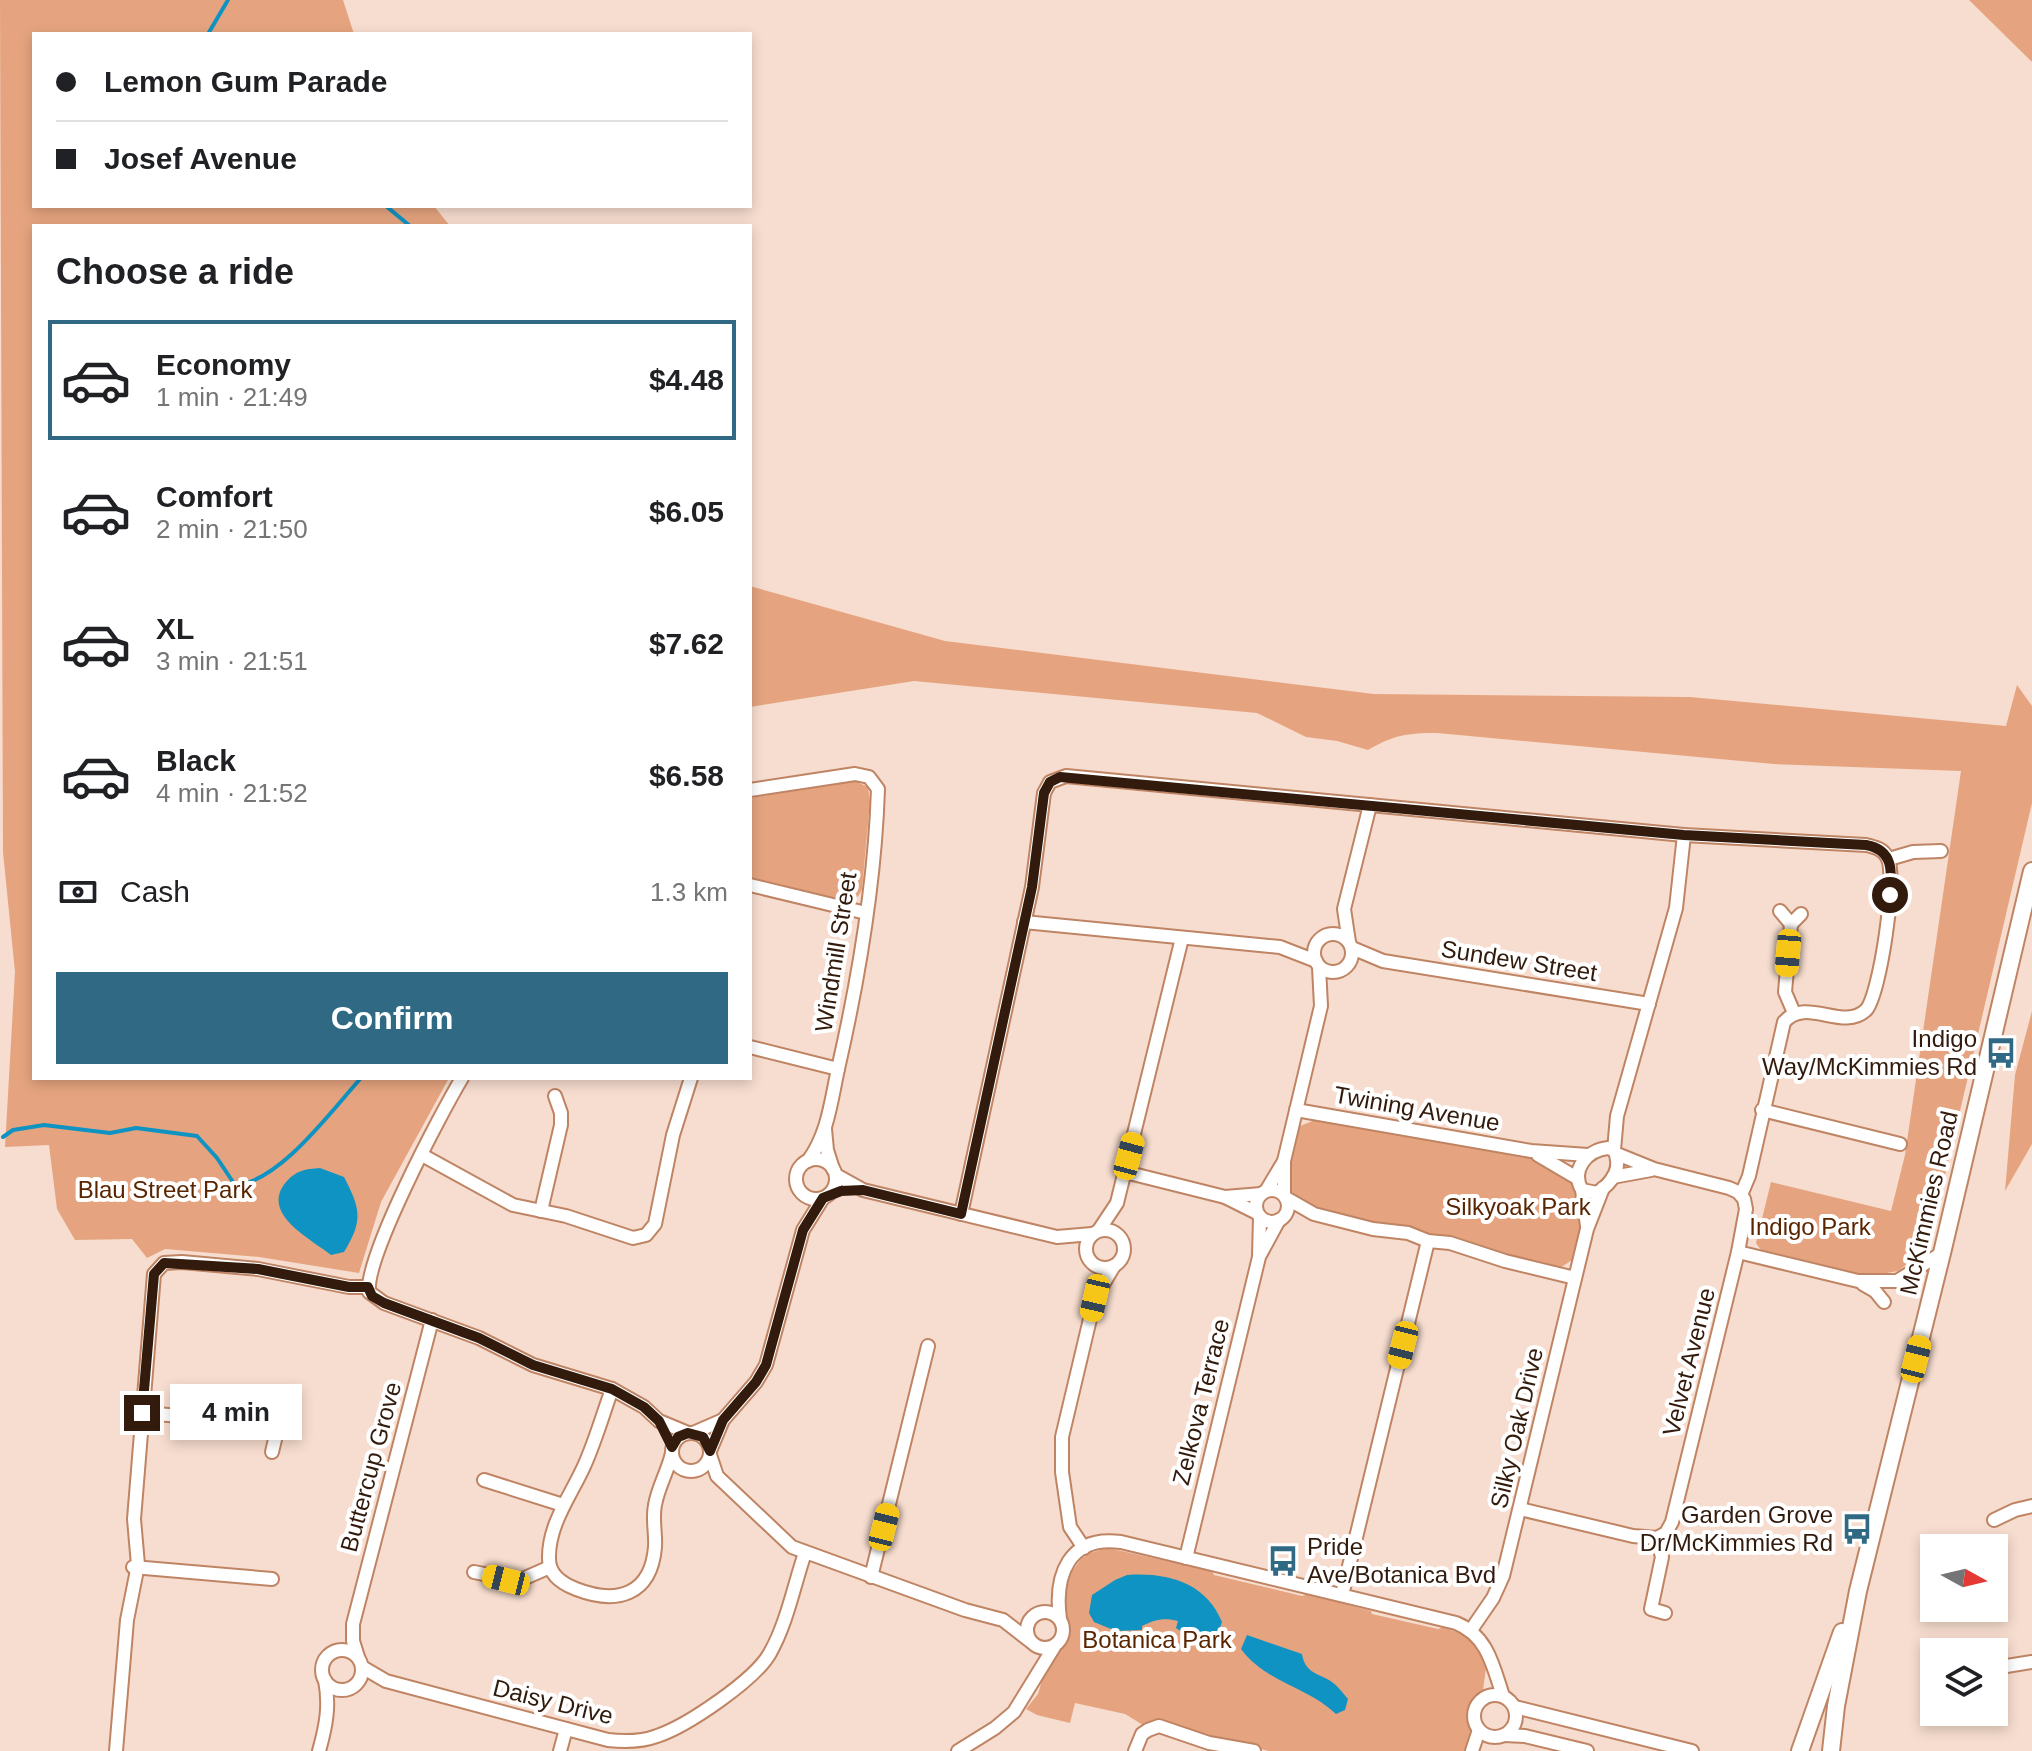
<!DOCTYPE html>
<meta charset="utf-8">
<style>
:root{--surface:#fff;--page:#f6f6f6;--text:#202124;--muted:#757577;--line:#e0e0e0;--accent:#306983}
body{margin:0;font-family:Arial,sans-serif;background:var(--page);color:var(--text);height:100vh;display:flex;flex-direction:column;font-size:30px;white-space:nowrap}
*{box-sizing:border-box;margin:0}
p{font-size:26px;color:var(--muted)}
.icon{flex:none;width:44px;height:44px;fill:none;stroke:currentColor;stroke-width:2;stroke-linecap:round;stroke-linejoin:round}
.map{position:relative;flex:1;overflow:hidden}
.sheet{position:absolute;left:32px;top:224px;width:720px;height:856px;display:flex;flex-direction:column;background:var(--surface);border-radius:0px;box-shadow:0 4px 12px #0003}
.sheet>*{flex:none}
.hud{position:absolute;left:32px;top:32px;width:720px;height:176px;border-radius:0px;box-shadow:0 4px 12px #0003;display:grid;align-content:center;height:176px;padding:0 24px;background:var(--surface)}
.needle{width:52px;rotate:98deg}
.buttons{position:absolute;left:1920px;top:1534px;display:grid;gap:16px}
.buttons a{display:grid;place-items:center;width:88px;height:88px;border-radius:0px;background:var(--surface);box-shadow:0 4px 12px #0003;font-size:40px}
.end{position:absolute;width:36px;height:36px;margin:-18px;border:10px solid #321b0d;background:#fff;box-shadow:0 0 0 4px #fff}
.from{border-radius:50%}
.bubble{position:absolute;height:56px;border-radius:0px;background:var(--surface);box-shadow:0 4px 12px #0003;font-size:26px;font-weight:700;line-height:56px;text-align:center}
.car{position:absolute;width:24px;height:48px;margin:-24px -12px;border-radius:10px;box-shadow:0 0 6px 2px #0007;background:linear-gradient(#f5c518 24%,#345 0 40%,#f5c518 0 76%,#345 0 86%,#f5c518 0)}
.hud b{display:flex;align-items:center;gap:28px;height:76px;font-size:30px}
.hud b+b{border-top:2px solid var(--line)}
.hud i{width:20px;height:20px;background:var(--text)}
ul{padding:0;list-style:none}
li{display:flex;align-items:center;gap:24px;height:120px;margin:0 16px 12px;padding:0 8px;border:4px solid transparent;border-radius:0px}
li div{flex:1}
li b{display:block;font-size:30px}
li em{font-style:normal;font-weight:700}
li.selected{border-color:var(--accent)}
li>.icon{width:72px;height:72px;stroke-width:1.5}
h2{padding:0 24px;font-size:36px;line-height:96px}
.pay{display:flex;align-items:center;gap:20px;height:88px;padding:0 24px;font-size:30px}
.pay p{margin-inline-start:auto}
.action{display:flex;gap:16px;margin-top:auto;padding:16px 24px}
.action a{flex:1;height:92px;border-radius:0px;background:var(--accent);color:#fff;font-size:32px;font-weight:700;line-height:92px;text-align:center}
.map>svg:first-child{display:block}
.green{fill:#e5a47f}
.water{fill:#0f93c2}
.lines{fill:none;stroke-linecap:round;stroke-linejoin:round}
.stream{stroke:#0f93c2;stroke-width:4}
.minor-casing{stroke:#bf8463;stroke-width:16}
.major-casing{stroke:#bf8463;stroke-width:20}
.minor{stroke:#fff;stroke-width:12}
.major{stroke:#fff;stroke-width:16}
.route{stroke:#321b0d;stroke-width:10}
.labels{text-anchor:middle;stroke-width:8;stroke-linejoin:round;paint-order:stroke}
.street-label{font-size:24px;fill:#321b0d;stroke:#fff}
.poi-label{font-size:24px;fill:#321b0d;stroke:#fff;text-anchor:end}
.park-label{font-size:24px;fill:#5a2500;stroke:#fff}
</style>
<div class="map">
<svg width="2032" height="1751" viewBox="0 0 2032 1751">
<rect width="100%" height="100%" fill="#f7ddcf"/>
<g class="green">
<polygon points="0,0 343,0 354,34 34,34 34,206 434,206 450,226 34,226 34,1078 449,1078 381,1202 359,1273 259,1257 165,1249 147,1258 132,1239 75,1240 57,1209 49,1145 5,1147 15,972 3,852"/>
<polygon points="1969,0 2032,0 2032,62"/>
<path d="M750,586L945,641L1374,694L1690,697L2006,726L2017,685L2032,706V803L1928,1248L1898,1271L1870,1276L1761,1250L1756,1243L1771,1182L1891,1211L1905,1155L1961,771L1774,764L1437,733C1407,733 1394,735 1368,750L1337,741L1306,737L1257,713L914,681L750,707Z"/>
<path d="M855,781L868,787L870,801L862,889C858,900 851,902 840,901L750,880V798Z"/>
<polygon points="2032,1011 2032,1144 2005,1191 2015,1075"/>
<path d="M1315,1120L1535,1159C1545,1164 1561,1171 1568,1179C1587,1204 1580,1234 1572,1260L1560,1268L1482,1250L1452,1236L1428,1234L1409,1226L1375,1224L1309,1207L1293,1195L1288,1176L1300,1126Z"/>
<polygon points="1108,1548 1212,1571 1214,1575 1302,1596 1307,1594 1371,1611 1372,1614 1438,1629 1443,1627 1464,1635 1472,1641 1483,1657 1486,1668 1483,1690 1472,1709 1473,1734 1467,1751 1268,1751 1239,1742 1207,1737 1164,1722 1156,1721 1143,1725 1125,1714 1075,1703 1070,1723 1037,1715 1026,1709 1038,1694 1047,1663 1065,1641 1068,1633 1063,1596 1068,1577 1081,1559 1090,1553"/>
</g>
<g class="water">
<path d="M320,1168L344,1177C360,1208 364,1220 344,1252L331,1255C313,1240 259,1214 286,1182C297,1170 305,1169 320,1168Z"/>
<path d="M1127,1575C1168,1572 1206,1583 1222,1622L1216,1639L1206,1649L1176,1628L1178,1621C1164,1617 1154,1620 1142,1626V1630L1116,1631L1094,1622L1089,1613L1092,1595L1115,1580Z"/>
<path d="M1247,1635L1302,1654C1305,1672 1316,1673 1329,1680C1337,1685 1342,1692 1348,1699L1345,1710L1336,1714C1308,1687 1265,1682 1241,1649Z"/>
</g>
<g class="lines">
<g class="stream">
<polyline points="208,34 228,0"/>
<polyline points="386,206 410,226"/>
<path d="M3,1137L13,1130L44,1125L110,1133L136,1128L197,1136L217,1158L235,1185C279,1183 332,1110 361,1078"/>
</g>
<defs>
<g id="minor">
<path d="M750,790L855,774L869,777L878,789C875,883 859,977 838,1069C831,1101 828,1134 808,1161"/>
<polyline points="1889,859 1913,852 1941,851"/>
<polyline points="750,885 866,913"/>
<polyline points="1780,911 1791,924 1801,914"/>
<polyline points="1024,922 1280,947 1316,961"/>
<polyline points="1791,924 1785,992 1794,1013"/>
<circle cx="1333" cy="953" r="19"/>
<polyline points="1349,942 1344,909 1370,805"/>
<polyline points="1352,948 1383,961 1649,1004"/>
<polyline points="750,1047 838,1069"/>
<path d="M462,1078C441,1113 365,1257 369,1292L384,1303L479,1338L533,1365L612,1389L644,1407L659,1421L688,1433"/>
<polyline points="1296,1110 1531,1151 1588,1155"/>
<polyline points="1762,1110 1900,1144"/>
<polyline points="825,1129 827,1150 833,1169"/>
<path d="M1608,1148L1614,1150C1623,1168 1612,1183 1597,1193L1582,1190C1570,1170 1587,1150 1608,1148Z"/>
<polyline points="1614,1150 1617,1116 1676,908 1684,835"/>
<polyline points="1617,1154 1654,1169 1729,1188 1738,1192 1744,1199 1746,1209 1738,1252 1672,1522 1666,1533 1657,1538 1662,1557 1651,1609 1665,1613"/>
<polyline points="422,1155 513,1205 566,1216 633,1238 646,1235 655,1224 673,1135 691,1078"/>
<polyline points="1538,1155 1577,1178"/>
<circle cx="816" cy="1179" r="20"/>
<polyline points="1125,1172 1225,1197 1257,1213"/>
<polyline points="836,1175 863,1190 1057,1237 1092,1234"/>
<polyline points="1613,1177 1651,1170"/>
<polyline points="1582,1190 1587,1226"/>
<circle cx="1272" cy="1206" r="16"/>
<polyline points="1266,1191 1284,1161"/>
<polyline points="1284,1195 1284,1161 1321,1006 1319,967"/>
<polyline points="1225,1197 1261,1194"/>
<polyline points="1286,1198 1314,1214 1373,1229 1408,1233 1428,1241 1450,1243 1505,1261 1575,1278"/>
<polyline points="541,1211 561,1125 561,1113 555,1096"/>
<path d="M961,1214L1032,887L1044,793L1050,782L1066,776L1684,835L1866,845C1875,847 1883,849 1887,857C1898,874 1880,995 1866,1010C1843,1032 1806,996 1784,1022L1749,1176L1741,1195"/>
<circle cx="1105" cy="1249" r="19"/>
<polyline points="1099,1230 1117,1203 1182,938"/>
<polyline points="1738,1252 1858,1281 1897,1281 1942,1253"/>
<polyline points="1260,1255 1279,1220"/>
<polyline points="1863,1284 1875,1291 1884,1302"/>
<path d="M612,1389C603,1414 596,1439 585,1464C572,1494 548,1524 549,1559C549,1575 563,1584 576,1589C617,1605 651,1595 655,1547C656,1533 652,1519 655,1505C658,1487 668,1471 672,1453"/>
<polyline points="142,1413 261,1422 277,1431"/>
<circle cx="691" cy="1452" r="19"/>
<polyline points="693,1433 723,1420"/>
<polyline points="710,1451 723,1420 756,1382 766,1365 803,1230 823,1198"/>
<polyline points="272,1452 277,1431 287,1412"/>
<polyline points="710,1455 717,1476 792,1547 965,1610 1003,1620 1030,1641"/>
<polyline points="484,1480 563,1505"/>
<polyline points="1520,1509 1633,1536 1657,1538"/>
<polyline points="1994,1520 2015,1510 2032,1506"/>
<polyline points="1084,1548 1070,1527 1062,1472 1062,1437 1095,1298 1114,1266"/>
<polyline points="1186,1558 1259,1257 1260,1217"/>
<polyline points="133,1567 272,1579"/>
<polyline points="474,1572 518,1581 550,1567"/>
<polyline points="871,1577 928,1346"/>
<polyline points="1342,1595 1428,1241"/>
<circle cx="1045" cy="1630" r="18"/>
<path d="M1060,1619C1054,1575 1069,1535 1121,1542L1456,1623C1488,1636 1493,1666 1503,1696"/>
<polyline points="1471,1630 1493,1598 1503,1576 1587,1229 1603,1188"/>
<circle cx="342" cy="1670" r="20"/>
<polyline points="358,1657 353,1641 353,1624 432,1320"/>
<path d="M362,1667L386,1681L608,1740C625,1742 641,1742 657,1736C687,1726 755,1680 770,1653C787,1623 794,1585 805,1553"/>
<polyline points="1994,1668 2032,1662"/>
<circle cx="1495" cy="1716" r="21"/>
<polyline points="1515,1707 1692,1751"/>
<polyline points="1504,1735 1525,1736 1587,1751"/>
<polyline points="116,1751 127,1620 138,1565 134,1519 154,1274 164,1263 182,1262 258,1269 349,1287 368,1287"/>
<path d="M319,1751C326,1726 330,1706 325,1680"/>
<polyline points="560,1751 566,1729"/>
<polyline points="958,1751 995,1728 1014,1712 1054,1647"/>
<polyline points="1135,1751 1142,1734 1148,1730 1159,1726 1209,1743 1254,1751"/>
<polyline points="1472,1751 1479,1730"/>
</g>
<g id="major">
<polyline points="1800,1751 1842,1632"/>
<polyline points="1831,1751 1836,1706 1858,1591 1942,1253 2032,871"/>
</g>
</defs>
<use href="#minor" class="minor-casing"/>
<use href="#major" class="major-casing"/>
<use href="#minor" class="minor"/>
<use href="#major" class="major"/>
</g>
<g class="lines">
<path class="route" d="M142,1413L154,1274L164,1263L258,1269L349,1287H368L372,1296L384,1303L479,1338L533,1365L612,1389L644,1407L659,1421L672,1447L678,1437L688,1433L703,1437L710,1451L723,1420L756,1382L766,1365L803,1230L823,1198L841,1191L863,1190L961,1214L1032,887L1044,793L1050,782L1060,777L1684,835L1866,845C1894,850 1892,872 1890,895"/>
</g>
<defs>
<symbol id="bus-bare" viewBox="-9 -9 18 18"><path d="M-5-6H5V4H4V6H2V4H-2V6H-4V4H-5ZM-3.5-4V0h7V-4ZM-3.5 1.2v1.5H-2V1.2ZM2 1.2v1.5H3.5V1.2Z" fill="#306983" stroke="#fff" stroke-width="2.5" paint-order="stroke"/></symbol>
</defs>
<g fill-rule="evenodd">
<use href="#bus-bare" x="1979" y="1031" width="44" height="44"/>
<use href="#bus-bare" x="1835" y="1507" width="44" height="44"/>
<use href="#bus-bare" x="1261" y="1539" width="44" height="44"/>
</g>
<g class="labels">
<g class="street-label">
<text transform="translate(836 952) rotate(-81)" y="8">Windmill Street</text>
<text transform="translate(1519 961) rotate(9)" y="8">Sundew Street</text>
<text transform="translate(1417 1109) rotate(10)" y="8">Twining Avenue</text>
<text transform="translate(1929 1203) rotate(-77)" y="8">McKimmies Road</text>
<text transform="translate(1689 1362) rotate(-76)" y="8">Velvet Avenue</text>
<text transform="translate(1201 1402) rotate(-76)" y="8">Zelkova Terrace</text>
<text transform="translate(1517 1428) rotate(-77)" y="8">Silky Oak Drive</text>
<text transform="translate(371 1467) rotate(-75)" y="8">Buttercup Grove</text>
<text transform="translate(553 1702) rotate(14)" y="8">Daisy Drive</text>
</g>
<g class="poi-label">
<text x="1977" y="1047">Indigo<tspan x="1977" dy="28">Way/McKimmies Rd</tspan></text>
<text x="1833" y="1523">Garden Grove<tspan x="1833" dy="28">Dr/McKimmies Rd</tspan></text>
<text x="1307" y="1555" text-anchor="start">Pride<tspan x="1307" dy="28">Ave/Botanica Bvd</tspan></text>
</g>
<g class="park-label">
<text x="165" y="1198">Blau Street Park</text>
<text x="1518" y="1215">Silkyoak Park</text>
<text x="1810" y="1235">Indigo Park</text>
<text x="1157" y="1648">Botanica Park</text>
</g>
</g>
</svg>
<div class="buttons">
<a><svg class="needle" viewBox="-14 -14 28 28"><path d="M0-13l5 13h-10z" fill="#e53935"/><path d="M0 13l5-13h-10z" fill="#757577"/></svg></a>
<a><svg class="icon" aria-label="layers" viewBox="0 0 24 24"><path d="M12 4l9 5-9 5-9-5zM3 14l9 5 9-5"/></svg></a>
</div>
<i class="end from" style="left:1890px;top:895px"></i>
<i class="end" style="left:142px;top:1413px"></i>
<div class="bubble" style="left:170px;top:1384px;width:132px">4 min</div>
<i class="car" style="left:1788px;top:953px;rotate:185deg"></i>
<i class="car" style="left:1129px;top:1156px;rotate:15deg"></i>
<i class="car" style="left:1095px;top:1298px;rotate:193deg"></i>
<i class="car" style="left:1403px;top:1345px;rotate:194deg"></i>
<i class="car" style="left:1916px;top:1359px;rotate:14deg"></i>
<i class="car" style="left:884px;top:1527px;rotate:14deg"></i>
<i class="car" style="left:506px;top:1580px;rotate:284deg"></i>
<div class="hud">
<b><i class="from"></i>Lemon Gum Parade</b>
<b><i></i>Josef Avenue</b>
</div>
<section class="sheet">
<h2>Choose a ride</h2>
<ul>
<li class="selected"><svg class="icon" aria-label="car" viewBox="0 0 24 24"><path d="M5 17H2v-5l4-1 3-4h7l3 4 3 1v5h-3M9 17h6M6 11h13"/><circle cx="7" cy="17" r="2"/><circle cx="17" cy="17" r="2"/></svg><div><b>Economy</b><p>1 min · 21:49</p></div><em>$4.48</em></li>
<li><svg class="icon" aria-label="car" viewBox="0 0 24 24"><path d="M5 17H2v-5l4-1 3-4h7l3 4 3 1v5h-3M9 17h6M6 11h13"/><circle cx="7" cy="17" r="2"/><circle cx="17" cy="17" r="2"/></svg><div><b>Comfort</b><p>2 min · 21:50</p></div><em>$6.05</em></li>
<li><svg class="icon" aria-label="car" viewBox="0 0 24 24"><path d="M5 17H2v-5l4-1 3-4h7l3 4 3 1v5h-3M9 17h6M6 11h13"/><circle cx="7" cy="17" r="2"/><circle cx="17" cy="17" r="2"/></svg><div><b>XL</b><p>3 min · 21:51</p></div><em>$7.62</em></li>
<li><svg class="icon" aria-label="car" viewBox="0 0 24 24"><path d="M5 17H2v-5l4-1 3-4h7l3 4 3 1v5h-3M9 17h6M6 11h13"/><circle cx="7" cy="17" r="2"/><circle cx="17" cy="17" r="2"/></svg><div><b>Black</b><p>4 min · 21:52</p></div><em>$6.58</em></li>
</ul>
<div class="pay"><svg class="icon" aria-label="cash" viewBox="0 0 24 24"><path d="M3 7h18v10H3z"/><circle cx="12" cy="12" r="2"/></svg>Cash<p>1.3 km</p></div>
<div class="action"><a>Confirm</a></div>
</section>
</div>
